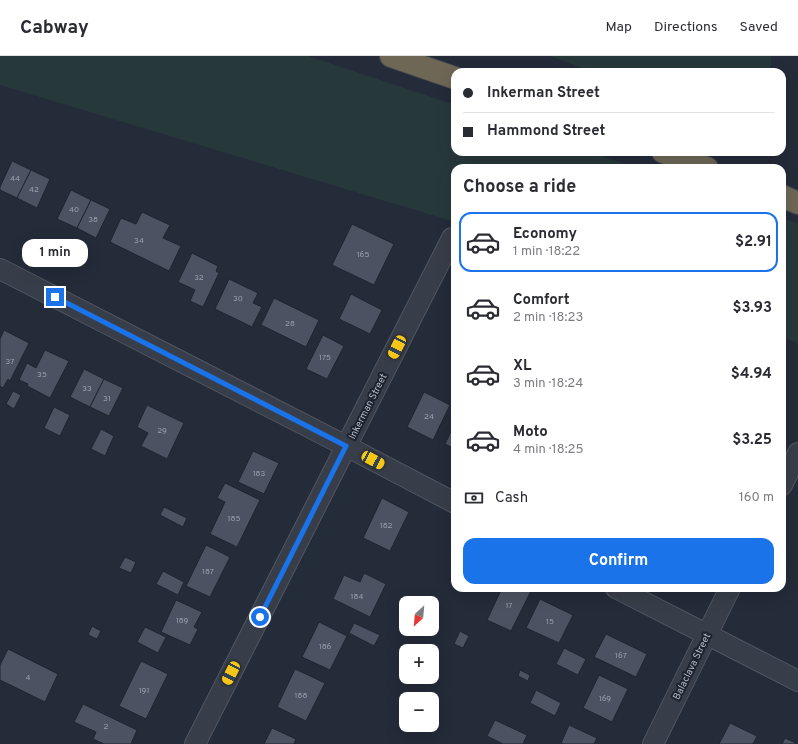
<!DOCTYPE html>
<meta charset="utf-8">
<style>
:root{--surface:#fff;--page:#f2f2f3;--text:#2b2b33;--muted:#7c7c81;--line:#e1e1e2;--accent:#1a73e8}
body{margin:0;font-family:Overpass,sans-serif;background:var(--page);color:var(--text);height:100vh;display:flex;flex-direction:column;font-size:15px;white-space:nowrap}
*{box-sizing:border-box;margin:0}
p{font-size:13px;color:var(--muted)}
.icon{flex:none;width:22px;height:22px;fill:none;stroke:currentColor;stroke-width:2;stroke-linecap:round;stroke-linejoin:round}
.map{position:relative;flex:1;overflow:hidden}
.side{position:absolute;left:451px;top:108px;width:335px;height:428px;display:flex;flex-direction:column;background:var(--surface);border-radius:12px;box-shadow:0 4px 16px #0002}
.side>*{flex:none}
.banner{position:absolute;left:451px;top:12px;width:335px;height:88px;border-radius:12px;box-shadow:0 4px 16px #0002;display:grid;align-content:center;height:88px;padding:0 12px;background:var(--surface)}
.needle{width:26px;rotate:206deg}
.tools{position:absolute;left:399px;top:540px;display:grid;gap:8px}
.tools a{display:grid;place-items:center;width:40px;height:40px;border-radius:8px;background:var(--surface);box-shadow:0 4px 16px #0002;font-size:20px}
.end{position:absolute;width:18px;height:18px;margin:-9px;border:5px solid #1a73e8;background:#fff;box-shadow:0 0 0 2px #fff}
.from{border-radius:50%}
.bubble{position:absolute;height:28px;border-radius:12px;background:var(--surface);box-shadow:0 4px 16px #0002;font-size:13px;font-weight:700;line-height:28px;text-align:center}
.car{position:absolute;width:12px;height:24px;margin:-12px -6px;border-radius:5px;box-shadow:0 0 3px 1px #0007;background:linear-gradient(#f5c518 24%,#345 0 40%,#f5c518 0 76%,#345 0 86%,#f5c518 0)}
.banner b{display:flex;align-items:center;gap:14px;height:38px;font-size:15px}
.banner b+b{border-top:1px solid var(--line)}
.banner i{width:10px;height:10px;background:var(--text)}
ul{padding:0;list-style:none}
li{display:flex;align-items:center;gap:12px;height:60px;margin:0 8px 6px;padding:0 4px;border:2px solid transparent;border-radius:12px}
li div{flex:1}
li b{display:block;font-size:15px}
li em{font-style:normal;font-weight:700}
li.active{border-color:var(--accent)}
li>.icon{width:36px;height:36px;stroke-width:1.5}
h2{padding:0 12px;font-size:18px;line-height:48px}
.pay{display:flex;align-items:center;gap:10px;height:44px;padding:0 12px;font-size:15px}
.pay p{margin-inline-start:auto}
.action{display:flex;gap:8px;margin-top:auto;padding:8px 12px}
.action a{flex:1;height:46px;border-radius:12px;background:var(--accent);color:#fff;font-size:16px;font-weight:700;line-height:46px;text-align:center}
header{display:flex;align-items:center;gap:24px;box-sizing:border-box;height:56px;padding:0 20px;background:var(--surface);border-bottom:1px solid var(--line)}
header strong{font-size:19px}
nav{display:flex;gap:22px;margin-inline-start:auto;font-size:14px}
.map>svg:first-child{display:block}
.green{fill:#27383b}
.building{fill:#4b5362;stroke:#1f2530}
.lines{fill:none;stroke-linecap:round;stroke-linejoin:round}
.minor-casing{stroke:#505661;stroke-width:22}
.highway-casing{stroke:#404651;stroke-width:24}
.minor{stroke:#383e49;stroke-width:20}
.highway{stroke:#6e6756;stroke-width:22}
.route{stroke:#1a73e8;stroke-width:5}
.labels{text-anchor:middle;stroke-width:4;stroke-linejoin:round;paint-order:stroke}
.number-label{font-size:8px;fill:#99a0ac}
.street-label{font-size:10px;fill:#b3b9c5;stroke:#1d232e}
</style>
<header>
<strong>Cabway</strong>
<nav><a>Map</a><a>Directions</a><a>Saved</a></nav>
</header>
<div class="map">
<svg width="798" height="688" viewBox="0 0 798 688">
<rect width="100%" height="100%" fill="#242b39"/>
<g class="green">
<polygon points="0,0 308,0 455,49 455,96 590,96 637,112 455,112 455,166 0,29"/>
<polygon points="551,0 771,0 770,16 591,16"/>
<polygon points="782,162 798,167 798,287 782,281"/>
</g>
<g class="building">
<polygon points="12,105 31,114 17,142 0,134 0,131"/>
<polygon points="31,114 50,123 37,152 17,142"/>
<polygon points="71,134 91,144 77,172 57,163"/>
<polygon points="91,144 110,153 96,182 77,172"/>
<polygon points="142,156 170,169 163,182 181,190 169,215 110,186 121,162 136,168"/>
<polygon points="352,168 394,188 374,229 332,209"/>
<polygon points="192,197 218,210 216,215 219,217 203,251 190,245 195,234 178,226"/>
<polygon points="229,223 258,237 253,247 262,251 252,271 215,253"/>
<polygon points="351,238 382,254 370,278 339,263"/>
<polygon points="274,242 319,264 306,291 261,269"/>
<polygon points="4,274 29,287 10,325 8,323 3,332 0,330 0,283"/>
<polygon points="323,279 344,290 327,323 306,313"/>
<polygon points="45,294 69,305 50,342 27,330 28,328 19,324 27,307 36,312"/>
<polygon points="84,313 104,323 90,351 70,341"/>
<polygon points="104,323 123,332 109,360 90,351"/>
<polygon points="13,335 21,339 14,353 6,348"/>
<polygon points="424,336 450,349 433,384 407,371"/>
<polygon points="147,349 184,367 167,403 141,390 148,377 137,371"/>
<polygon points="54,351 70,359 60,380 44,372"/>
<polygon points="455,367 455,393 445,388"/>
<polygon points="101,373 114,380 105,400 91,393"/>
<polygon points="253,395 279,407 264,438 238,426"/>
<polygon points="225,427 260,444 237,491 210,478 225,446 217,442"/>
<polygon points="382,442 409,456 390,495 363,482"/>
<polygon points="164,451 187,462 183,471 160,459"/>
<polygon points="206,489 230,501 210,541 186,530"/>
<polygon points="125,501 136,506 131,517 119,512"/>
<polygon points="163,515 184,526 178,539 156,528"/>
<polygon points="364,517 386,528 370,561 333,543 344,519 360,526"/>
<polygon points="502,532 524,532 531,535 511,575 487,564"/>
<polygon points="540,543 573,559 559,587 526,572"/>
<polygon points="176,544 202,556 194,571 198,573 190,589 161,576"/>
<polygon points="319,566 347,580 330,614 302,601"/>
<polygon points="354,567 380,579 374,590 349,577"/>
<polygon points="92,570 101,575 97,583 88,579"/>
<polygon points="145,571 166,581 158,597 137,586"/>
<polygon points="460,575 469,580 463,592 454,588"/>
<polygon points="606,578 647,598 636,621 594,601"/>
<polygon points="564,592 586,603 578,619 556,608"/>
<polygon points="8,593 58,618 45,646 0,624 0,609"/>
<polygon points="141,605 168,618 146,663 119,650"/>
<polygon points="295,613 325,627 306,665 277,651"/>
<polygon points="520,614 530,619 528,625 518,620"/>
<polygon points="599,619 628,633 612,666 583,652"/>
<polygon points="536,634 561,647 555,660 530,647"/>
<polygon points="83,648 137,674 131,688 104,688 93,683 96,676 74,666"/>
<polygon points="495,664 527,679 523,688 503,688 487,680"/>
<polygon points="730,667 757,680 753,688 719,688"/>
<polygon points="569,669 597,682 594,688 563,688 561,687"/>
<polygon points="272,672 296,683 294,688 264,688"/>
<polygon points="785,682 798,688 782,688"/>
</g>
<g class="lines">
<defs>
<g id="minor">
<polyline points="0,213 346,390 455,447"/>
<polyline points="782,429 798,397"/>
<polyline points="616,532 798,625"/>
<polyline points="195,688 452,182"/>
<polyline points="653,688 730,532"/>
</g>
<g id="highway">
<polyline points="391,0 455,22"/>
<polyline points="663,96 707,112"/>
<polyline points="782,140 798,147"/>
</g>
</defs>
<use href="#minor" class="minor-casing"/>
<use href="#highway" class="highway-casing"/>
<use href="#minor" class="minor"/>
<use href="#highway" class="highway"/>
</g>
<g class="lines">
<polyline class="route" points="55,241 346,390 260,561"/>
</g>
<g class="labels">
<g class="number-label">
<text x="15" y="125">44</text>
<text x="34" y="136">42</text>
<text x="74" y="156">40</text>
<text x="93" y="166">38</text>
<text x="139" y="187">34</text>
<text x="363" y="201">165</text>
<text x="199" y="224">32</text>
<text x="238" y="245">30</text>
<text x="290" y="270">28</text>
<text x="325" y="304">175</text>
<text x="10" y="308">37</text>
<text x="42" y="321">35</text>
<text x="87" y="335">33</text>
<text x="107" y="345">31</text>
<text x="429" y="363">24</text>
<text x="162" y="377">29</text>
<text x="259" y="420">183</text>
<text x="234" y="465">185</text>
<text x="386" y="472">182</text>
<text x="208" y="518">187</text>
<text x="357" y="543">184</text>
<text x="509" y="552">17</text>
<text x="182" y="567">189</text>
<text x="550" y="568">15</text>
<text x="325" y="593">186</text>
<text x="621" y="602">167</text>
<text x="28" y="624">4</text>
<text x="144" y="637">191</text>
<text x="301" y="642">188</text>
<text x="605" y="645">169</text>
<text x="106" y="673">2</text>
</g>
<g class="street-label">
<text transform="translate(367 350) rotate(-63)" y="4">Inkerman Street</text>
<text transform="translate(691 610) rotate(-64)" y="4">Balaclava Street</text>
</g>
</g>
</svg>
<div class="tools">
<a><svg class="needle" viewBox="-14 -14 28 28"><path d="M0-13l5 13h-10z" fill="#e53935"/><path d="M0 13l5-13h-10z" fill="#7c7c81"/></svg></a>
<a>+</a>
<a>−</a>
</div>
<i class="end from" style="left:260px;top:561px"></i>
<i class="end" style="left:55px;top:241px"></i>
<div class="bubble" style="left:22px;top:183px;width:66px">1 min</div>
<i class="car" style="left:397px;top:291px;rotate:207deg"></i>
<i class="car" style="left:373px;top:404px;rotate:118deg"></i>
<i class="car" style="left:231px;top:617px;rotate:207deg"></i>
<div class="banner">
<b><i class="from"></i>Inkerman Street</b>
<b><i></i>Hammond Street</b>
</div>
<section class="side">
<h2>Choose a ride</h2>
<ul>
<li class="active"><svg class="icon" aria-label="car" viewBox="0 0 24 24"><path d="M5 17H2v-5l4-1 3-4h7l3 4 3 1v5h-3M9 17h6M6 11h13"/><circle cx="7" cy="17" r="2"/><circle cx="17" cy="17" r="2"/></svg><div><b>Economy</b><p>1 min · 18:22</p></div><em>$2.91</em></li>
<li><svg class="icon" aria-label="car" viewBox="0 0 24 24"><path d="M5 17H2v-5l4-1 3-4h7l3 4 3 1v5h-3M9 17h6M6 11h13"/><circle cx="7" cy="17" r="2"/><circle cx="17" cy="17" r="2"/></svg><div><b>Comfort</b><p>2 min · 18:23</p></div><em>$3.93</em></li>
<li><svg class="icon" aria-label="car" viewBox="0 0 24 24"><path d="M5 17H2v-5l4-1 3-4h7l3 4 3 1v5h-3M9 17h6M6 11h13"/><circle cx="7" cy="17" r="2"/><circle cx="17" cy="17" r="2"/></svg><div><b>XL</b><p>3 min · 18:24</p></div><em>$4.94</em></li>
<li><svg class="icon" aria-label="car" viewBox="0 0 24 24"><path d="M5 17H2v-5l4-1 3-4h7l3 4 3 1v5h-3M9 17h6M6 11h13"/><circle cx="7" cy="17" r="2"/><circle cx="17" cy="17" r="2"/></svg><div><b>Moto</b><p>4 min · 18:25</p></div><em>$3.25</em></li>
</ul>
<div class="pay"><svg class="icon" aria-label="cash" viewBox="0 0 24 24"><path d="M3 7h18v10H3z"/><circle cx="12" cy="12" r="2"/></svg>Cash<p>160 m</p></div>
<div class="action"><a>Confirm</a></div>
</section>
</div>
